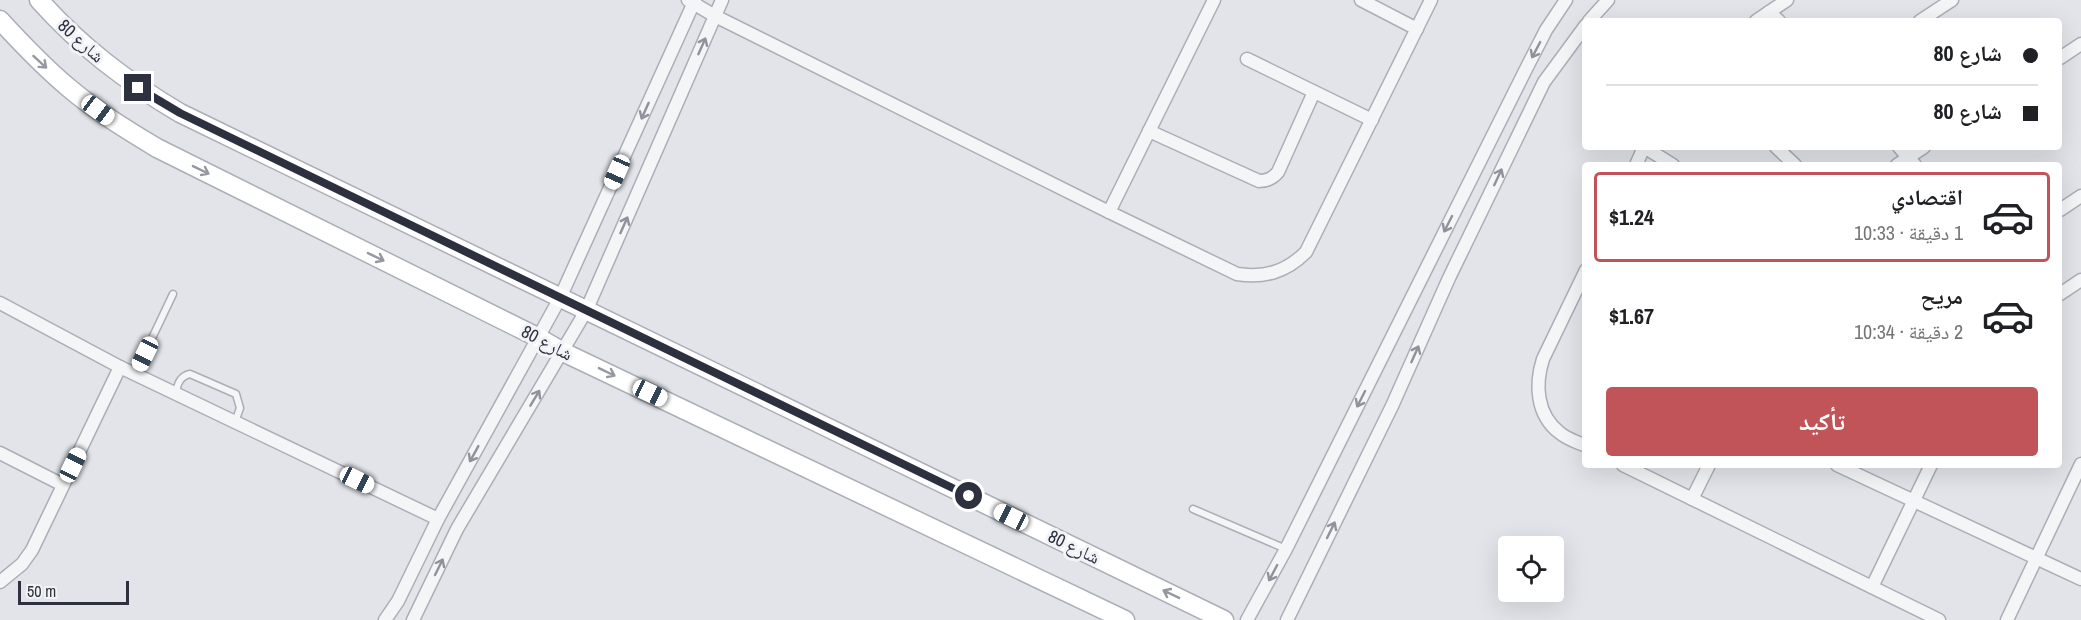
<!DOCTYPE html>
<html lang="ar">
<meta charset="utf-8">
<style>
:root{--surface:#fff;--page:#f2f2f2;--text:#202124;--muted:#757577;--line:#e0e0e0;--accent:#c05458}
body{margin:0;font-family:"Archivo Narrow","Noto Naskh Arabic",sans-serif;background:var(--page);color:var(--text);direction:rtl;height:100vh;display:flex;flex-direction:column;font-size:22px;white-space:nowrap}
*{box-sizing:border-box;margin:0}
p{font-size:20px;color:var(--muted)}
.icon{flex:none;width:33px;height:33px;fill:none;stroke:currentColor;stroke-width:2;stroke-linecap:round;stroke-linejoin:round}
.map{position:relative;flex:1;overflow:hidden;direction:ltr}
.sheet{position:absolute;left:1582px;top:162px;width:480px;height:306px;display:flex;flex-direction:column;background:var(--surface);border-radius:6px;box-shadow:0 6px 24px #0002;direction:rtl}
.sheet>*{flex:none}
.banner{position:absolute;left:1582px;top:18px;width:480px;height:132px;border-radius:6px;box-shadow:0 6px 24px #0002;direction:rtl;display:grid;align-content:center;height:132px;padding:0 24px;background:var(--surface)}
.fabs{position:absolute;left:1498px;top:536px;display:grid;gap:12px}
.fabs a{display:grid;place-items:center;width:66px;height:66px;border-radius:6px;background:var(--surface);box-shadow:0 6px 24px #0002;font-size:30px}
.scale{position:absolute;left:18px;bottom:15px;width:111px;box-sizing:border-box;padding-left:6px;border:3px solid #2c303f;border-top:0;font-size:16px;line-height:21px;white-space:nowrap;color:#2c303f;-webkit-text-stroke:4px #f1f3f6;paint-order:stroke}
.end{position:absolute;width:27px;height:27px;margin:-14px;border:8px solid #2c303f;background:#fff;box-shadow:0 0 0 3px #fff}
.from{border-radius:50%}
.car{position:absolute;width:18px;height:36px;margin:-18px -9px;border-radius:8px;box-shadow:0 0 4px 2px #0007;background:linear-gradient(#fff 24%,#345 0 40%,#fff 0 76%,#345 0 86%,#fff 0)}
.banner b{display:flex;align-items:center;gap:21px;height:57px;font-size:22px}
.banner b+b{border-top:2px solid var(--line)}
.banner i{width:15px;height:15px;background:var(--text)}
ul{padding:10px 0 0;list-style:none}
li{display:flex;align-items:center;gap:18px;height:90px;margin:0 12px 9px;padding:0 12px;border:3px solid transparent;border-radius:6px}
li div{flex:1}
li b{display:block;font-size:22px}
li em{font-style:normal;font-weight:700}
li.active{border-color:var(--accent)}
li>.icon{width:54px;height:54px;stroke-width:1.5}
.cta{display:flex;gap:12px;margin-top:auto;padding:12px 24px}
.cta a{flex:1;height:69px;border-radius:6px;background:var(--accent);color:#fff;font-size:24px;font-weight:700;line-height:69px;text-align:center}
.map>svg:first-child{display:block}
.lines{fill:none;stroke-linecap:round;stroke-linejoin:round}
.lane-casing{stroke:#abaeb6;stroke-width:9}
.street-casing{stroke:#abaeb6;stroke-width:15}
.secondary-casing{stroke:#abaeb6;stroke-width:21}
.lane{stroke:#f4f5f7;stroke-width:6}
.street{stroke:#f4f5f7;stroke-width:12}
.secondary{stroke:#fff;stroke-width:18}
.oneway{stroke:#90929b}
.oneway2{stroke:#96989f}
.route{stroke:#2c303f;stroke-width:8}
.labels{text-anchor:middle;stroke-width:6;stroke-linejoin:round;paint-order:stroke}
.street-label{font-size:18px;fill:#2c303f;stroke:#f1f3f6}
</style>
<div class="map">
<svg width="2081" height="620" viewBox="0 0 2081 620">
<rect width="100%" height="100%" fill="#e2e4e9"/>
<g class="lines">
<defs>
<g id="lane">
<polyline points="135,374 173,294"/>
<path d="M176,394C177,384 180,376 190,374L236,394L240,408L235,422"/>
<polyline points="1193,509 1286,549"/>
</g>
<g id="street">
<path d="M688,0L715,16L1109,212L1237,274C1265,278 1286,272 1306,252L1431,0"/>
<polyline points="1361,0 1417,29"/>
<polyline points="1769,12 1779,21"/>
<polyline points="1589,21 1608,0"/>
<polyline points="1756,21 1787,0"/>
<polyline points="1920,21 1952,0"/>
<polyline points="2060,58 2081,44"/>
<polyline points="1247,59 1372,120"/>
<path d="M1149,131L1259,181C1268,181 1273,178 1278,172L1314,92"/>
<polyline points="1776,147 1795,165"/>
<polyline points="1899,147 1915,165"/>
<polyline points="1636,165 1644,147 1673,165"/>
<polyline points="1897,165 1924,147"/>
<polyline points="2060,210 2081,196"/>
<polyline points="1109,212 1214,0"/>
<path d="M1586,270L1543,359C1535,384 1536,415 1560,433C1567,439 1577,442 1586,446"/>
<polyline points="2060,294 2081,280"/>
<polyline points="0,303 120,367 438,519"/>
<polyline points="0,453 63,485"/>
<polyline points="1623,465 1939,620"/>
<polyline points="1837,465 2081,579"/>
<polyline points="1692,499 1709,465"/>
<polyline points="0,582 22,564 32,550 120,367"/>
<polyline points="1872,587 1931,465"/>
<polyline points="385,620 398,601 438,519 560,298 695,0"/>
<polyline points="413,620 457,529 586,311 722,0"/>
<polyline points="1247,620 1286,549 1526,69 1546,30 1566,0"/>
<polyline points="1287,620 1392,406 1449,278 1544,82 1586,25"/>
<polyline points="2007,620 2081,464"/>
</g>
<g id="secondary">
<path d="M39,0C81,47 126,81 180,113L1224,620"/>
<path d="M0,20C22,44 44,67 69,88C96,111 127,130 157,148L539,338L563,352L1125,620"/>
</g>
</defs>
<use href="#lane" class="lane-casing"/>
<use href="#street" class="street-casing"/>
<use href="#secondary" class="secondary-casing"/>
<use href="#lane" class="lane"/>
<use href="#street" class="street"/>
<use href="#secondary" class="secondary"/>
</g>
<defs><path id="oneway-shaft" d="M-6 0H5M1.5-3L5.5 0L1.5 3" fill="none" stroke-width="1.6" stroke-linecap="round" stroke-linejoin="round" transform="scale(1.5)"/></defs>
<g class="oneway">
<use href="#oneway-shaft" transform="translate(702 46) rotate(-66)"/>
<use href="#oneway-shaft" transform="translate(1536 50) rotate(118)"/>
<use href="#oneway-shaft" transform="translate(645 111) rotate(114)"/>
<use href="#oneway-shaft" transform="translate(1498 177) rotate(-65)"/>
<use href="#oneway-shaft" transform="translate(1448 224) rotate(117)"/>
<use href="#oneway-shaft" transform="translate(624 225) rotate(-66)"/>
<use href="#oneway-shaft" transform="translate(1415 354) rotate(-66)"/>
<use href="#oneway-shaft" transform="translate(535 398) rotate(-59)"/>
<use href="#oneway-shaft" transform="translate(1361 399) rotate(117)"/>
<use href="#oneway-shaft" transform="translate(474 454) rotate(119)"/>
<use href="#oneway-shaft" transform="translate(1331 530) rotate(-64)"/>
<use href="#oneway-shaft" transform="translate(439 567) rotate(-64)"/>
<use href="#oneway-shaft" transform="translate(1273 573) rotate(118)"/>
</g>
<g class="oneway2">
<use href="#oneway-shaft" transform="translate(40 62) rotate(42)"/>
<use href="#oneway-shaft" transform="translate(201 170) rotate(26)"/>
<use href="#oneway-shaft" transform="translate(376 257) rotate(26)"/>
<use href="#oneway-shaft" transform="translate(607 372) rotate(26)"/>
<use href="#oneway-shaft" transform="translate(1171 594) rotate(-154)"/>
</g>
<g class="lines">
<polyline class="route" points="138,88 180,113 969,496"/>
</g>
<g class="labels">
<g class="street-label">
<text transform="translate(81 41) rotate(42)" y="6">شارع 80</text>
<text transform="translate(547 343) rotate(28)" y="6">شارع 80</text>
<text transform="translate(1074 547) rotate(26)" y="6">شارع 80</text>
</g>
</g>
</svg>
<div class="fabs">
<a><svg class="icon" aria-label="locate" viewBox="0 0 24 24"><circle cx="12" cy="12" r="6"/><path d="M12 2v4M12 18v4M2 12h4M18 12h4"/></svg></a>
</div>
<div class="scale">50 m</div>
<i class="end from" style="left:969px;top:496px"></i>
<i class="end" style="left:138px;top:88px"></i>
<i class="car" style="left:98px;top:110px;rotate:127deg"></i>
<i class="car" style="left:617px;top:172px;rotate:204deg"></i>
<i class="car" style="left:145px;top:354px;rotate:206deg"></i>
<i class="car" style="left:650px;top:393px;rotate:115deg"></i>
<i class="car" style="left:73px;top:465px;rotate:26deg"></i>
<i class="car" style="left:357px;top:480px;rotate:116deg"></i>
<i class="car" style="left:1011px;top:517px;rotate:296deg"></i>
<div class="banner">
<b><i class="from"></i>شارع 80</b>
<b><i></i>شارع 80</b>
</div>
<section class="sheet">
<ul>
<li class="active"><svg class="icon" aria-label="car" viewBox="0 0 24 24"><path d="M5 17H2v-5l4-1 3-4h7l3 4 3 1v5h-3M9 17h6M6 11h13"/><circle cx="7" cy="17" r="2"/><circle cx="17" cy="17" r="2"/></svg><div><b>اقتصادي</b><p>1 دقيقة · 10:33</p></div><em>$1.24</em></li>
<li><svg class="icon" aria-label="car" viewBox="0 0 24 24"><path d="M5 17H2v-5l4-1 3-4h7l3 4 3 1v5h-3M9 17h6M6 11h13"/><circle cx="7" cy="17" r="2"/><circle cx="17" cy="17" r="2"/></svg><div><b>مريح</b><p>2 دقيقة · 10:34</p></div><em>$1.67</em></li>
</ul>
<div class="cta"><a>تأكيد</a></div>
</section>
</div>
